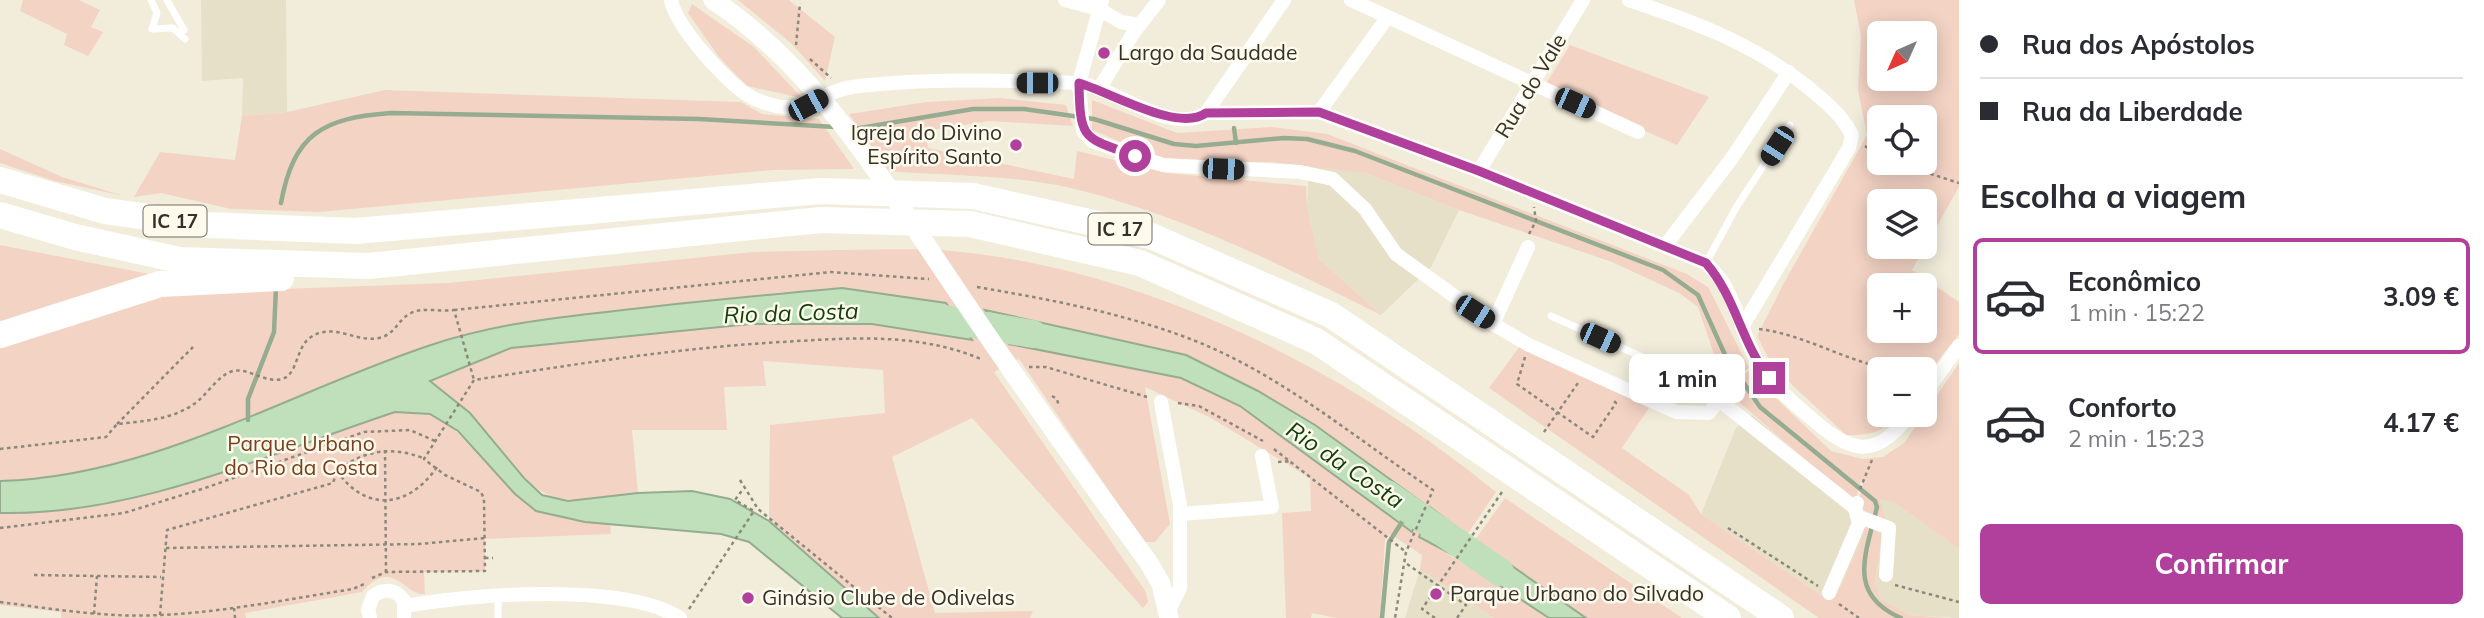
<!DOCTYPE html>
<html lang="pt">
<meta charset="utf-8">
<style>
:root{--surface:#fff;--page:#f2f2f3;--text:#2b2b33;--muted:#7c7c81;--line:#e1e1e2;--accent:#b1409c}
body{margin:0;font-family:Mulish,sans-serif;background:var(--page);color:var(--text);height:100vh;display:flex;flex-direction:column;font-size:26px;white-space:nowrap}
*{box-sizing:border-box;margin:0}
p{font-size:23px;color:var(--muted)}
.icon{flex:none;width:38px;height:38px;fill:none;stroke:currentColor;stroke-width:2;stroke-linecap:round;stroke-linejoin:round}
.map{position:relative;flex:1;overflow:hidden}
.panel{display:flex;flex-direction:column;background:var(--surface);width:525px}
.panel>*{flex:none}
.banner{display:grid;align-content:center;height:154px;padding:0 21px;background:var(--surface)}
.needle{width:46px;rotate:225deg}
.fabs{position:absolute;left:1867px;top:21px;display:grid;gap:14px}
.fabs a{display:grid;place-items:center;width:70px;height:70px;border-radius:10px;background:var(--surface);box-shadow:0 4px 18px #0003;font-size:35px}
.end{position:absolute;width:32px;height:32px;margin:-16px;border:9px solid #b1409c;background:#fff;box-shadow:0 0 0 4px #fff}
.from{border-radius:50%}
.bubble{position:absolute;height:49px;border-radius:10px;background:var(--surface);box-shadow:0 4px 18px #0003;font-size:23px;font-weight:700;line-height:49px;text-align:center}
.car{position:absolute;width:21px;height:42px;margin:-21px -10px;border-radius:9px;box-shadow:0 0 5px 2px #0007;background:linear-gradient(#222 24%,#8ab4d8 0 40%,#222 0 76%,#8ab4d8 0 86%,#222 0)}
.banner b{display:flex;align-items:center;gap:24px;height:66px;font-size:26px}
.banner b+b{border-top:2px solid var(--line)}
.banner i{width:18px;height:18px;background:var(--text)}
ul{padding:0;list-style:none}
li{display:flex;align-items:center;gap:21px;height:116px;margin:0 14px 10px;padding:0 7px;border:4px solid transparent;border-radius:10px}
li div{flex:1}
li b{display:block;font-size:26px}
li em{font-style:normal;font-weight:700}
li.on{border-color:var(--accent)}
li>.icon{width:63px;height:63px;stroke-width:1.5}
h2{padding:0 21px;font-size:32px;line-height:84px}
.action{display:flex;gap:14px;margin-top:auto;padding:14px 21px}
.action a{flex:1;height:80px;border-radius:10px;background:var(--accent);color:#fff;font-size:28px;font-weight:700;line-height:80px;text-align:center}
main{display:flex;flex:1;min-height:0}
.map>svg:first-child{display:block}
.built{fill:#e7e0c8}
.green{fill:#f3d3c4;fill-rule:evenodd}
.water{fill:#bfe0bb;stroke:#95ac90;stroke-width:2}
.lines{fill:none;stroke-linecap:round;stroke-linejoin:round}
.stream{stroke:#95ac90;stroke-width:4.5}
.river{stroke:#bfe0bb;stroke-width:28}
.path{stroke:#8b887c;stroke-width:2.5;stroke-dasharray:3.5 3.5;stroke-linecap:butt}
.lane{stroke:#fff;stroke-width:7}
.street{stroke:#fff;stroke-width:14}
.secondary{stroke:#fff;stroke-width:19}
.highway{stroke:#fff;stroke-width:26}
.route{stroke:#b1409c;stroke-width:9}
.poi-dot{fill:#b1409c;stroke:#fefaec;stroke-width:2.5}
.labels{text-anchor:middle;stroke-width:5;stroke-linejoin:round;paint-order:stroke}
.shield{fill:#fefaec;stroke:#706d64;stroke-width:2}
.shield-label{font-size:19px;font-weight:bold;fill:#33312a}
.poi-label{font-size:21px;fill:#33312a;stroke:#fefaec;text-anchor:start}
.street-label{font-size:21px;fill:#33312a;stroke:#fefaec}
.park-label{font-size:21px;fill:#793f20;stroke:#fefaec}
.water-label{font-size:23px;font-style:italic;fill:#103e0c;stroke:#fefaec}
</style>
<main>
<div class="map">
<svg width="1959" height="618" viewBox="0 0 1959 618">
<rect width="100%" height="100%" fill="#f2eddb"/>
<g class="built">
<polygon points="201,0 286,0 287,112 242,116 243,78 202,81"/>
<polygon points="1309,165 1366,173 1459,210 1431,267 1381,315 1319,259 1307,207"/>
<polygon points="1752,415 1858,504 1868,515 1863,536 1840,588 1824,597 1701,514 1736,428"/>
<polygon points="1879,498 1894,502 1959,549 1959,618 1909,615 1880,598 1875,581 1883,530"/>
<polygon points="1420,569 1494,618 1405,618"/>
</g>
<g class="green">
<polygon points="23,0 79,0 100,10 91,27 103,32 88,56 64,45 67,34 20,11"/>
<polygon points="738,0 789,0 835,37 825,81 792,44"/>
<path d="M1854,0H1959V187L1912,270L1959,302V334L1925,377V369H1880V415H1896C1881,434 1870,435 1846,435L1773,367L1757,336L1785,281L1867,135L1858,90L1861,37ZM1880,33H1925V79H1880ZM1880,117H1925V163H1880ZM1880,201H1925V247H1880ZM1880,285H1925V331H1880Z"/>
<polygon points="692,4 754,47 802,98 747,86 719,57 688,13"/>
<polygon points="1570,45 1709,97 1677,145 1544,87"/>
<polygon points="385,90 741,102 762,114 819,119 854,169 773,170 319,212 231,209 161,193 134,197 160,152 235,160 242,116 287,112"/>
<path d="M999,98L1066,105L1073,126L989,121L925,131L928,148L1074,179L1077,151L1167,173L1306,186L1307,207L1319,259L1381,315C1282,265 1183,216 1075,189C1018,175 948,176 889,171L849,114L927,102Z"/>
<polygon points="1092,100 1177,133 1272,127 1327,134 1687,274 1708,287 1749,368 1733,380 1719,369 1698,307 1679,293 1612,262 1459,210 1366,173 1271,162 1166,161 1092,130"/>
<polygon points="0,149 62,177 124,196 55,181 0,163"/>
<polygon points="0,245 149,274 0,325"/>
<path d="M841,250C878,250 916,248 952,251C1146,269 1347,370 1496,492L1467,535L1446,519L1429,542L1549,618H1494L1420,569L1422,555L1390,534L1385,540L1380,618H1336L1312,613L1311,618H1286L1282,513L1311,511L1310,478L1211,418L1145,387L1170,524L1155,542H1144L1019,359L994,372L1146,592L1148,602L1143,608L972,418L892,457L935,613L1033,611L1030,618H879L769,521L770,425L885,413L883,370L763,361L766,386L724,387L727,430H632L638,493C525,514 541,488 472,415L453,428L515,494L585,522L610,523L611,534L485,539V571L424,572L425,594C404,596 393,556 362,592L245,613L246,618H61V612L0,605V348L173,293L448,283L753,252Z"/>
<polygon points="1520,346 1578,371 1649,408 1622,448 1689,495 1701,514 1824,597 1828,585 1840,588 1863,536 1865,523 1883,530 1875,581 1880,598 1909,615 1947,618 1819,618 1489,388"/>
<polygon points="1959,363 1959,549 1894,502 1880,499 1886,522 1868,515 1858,504 1864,480 1861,480 1855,503 1731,395 1734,381 1750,370 1759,382 1831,451 1863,459 1883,457 1904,443"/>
<polygon points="1505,498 1682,618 1586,618 1475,540"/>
</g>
<g class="water">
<path d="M842,288L946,303L972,340L872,324H750L511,348L430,381L470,413L524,478L542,495L568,501L638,493L692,491L730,499L769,521L879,618H842L749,542L721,534L585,522L536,511L515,494L458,431L430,414L395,412C268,454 136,516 0,513V481C151,477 287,393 428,346C489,325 551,318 615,311C691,302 766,295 842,288Z"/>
<polygon points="985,310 1186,355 1258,391 1315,425 1423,503 1412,532 1240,406 1181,378 1009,344"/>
<polygon points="1430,507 1467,535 1453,555 1419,537"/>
<polygon points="1475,540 1586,618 1549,618 1461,560"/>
</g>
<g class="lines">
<g class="stream">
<polyline points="1234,128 1236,143"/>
<path d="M854,129L973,109H1024L1094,119L1174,144L1196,146L1284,138L1307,139L1355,151L1663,270L1698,295L1726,357L1760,407L1875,501L1877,507C1866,554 1846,594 1901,618"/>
<path d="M281,203C294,133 323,118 391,113L699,119L835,127"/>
<polyline points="248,420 248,399 274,332 276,287"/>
<polyline points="1382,618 1389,542 1404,519"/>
</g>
<g class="river">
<polyline points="921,315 1033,334"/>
<polyline points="1387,494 1500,572"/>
</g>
<g class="path">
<polyline points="796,45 800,3"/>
<polyline points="810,59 831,78"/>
<polyline points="1865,146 1880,156"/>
<polyline points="1897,163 1959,183"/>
<polyline points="1529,234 1536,221 1534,207"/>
<path d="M977,287C1047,299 1118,312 1185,337C1275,370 1351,435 1430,488L1433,490L1406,552L1395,618"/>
<polyline points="454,310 831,272 929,279"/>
<path d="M1759,329C1806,335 1843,360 1889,369"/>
<polyline points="1525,357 1517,384 1593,437 1616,403 1614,401"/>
<polyline points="1029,367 1046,367 1147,397"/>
<polyline points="1725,388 1747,371"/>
<polyline points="1052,396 1057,399 1059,407"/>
<polyline points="1178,403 1199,406 1263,441"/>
<polyline points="117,424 193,347"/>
<polyline points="1544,432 1578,383"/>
<path d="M0,449L106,437L117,424C144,421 171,420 194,404C206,396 217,377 230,372C246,365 264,384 282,379C298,375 296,346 311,337C334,322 356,343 379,338C396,334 397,320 411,313C422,307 441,312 454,310L474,380"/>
<polyline points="1274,449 1406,552"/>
<polyline points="385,450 386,572"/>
<polyline points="1278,462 1292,461"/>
<path d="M337,471C366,513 409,508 437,467"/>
<polyline points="740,480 758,509 892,618"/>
<polyline points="1860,489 1872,460"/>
<polyline points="0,528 124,513 205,488 364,432 410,430 435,441"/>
<polyline points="1728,528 1818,586"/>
<polyline points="166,548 419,544 485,538"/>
<polyline points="485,558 493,558"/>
<polyline points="1407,564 1466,605 1457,618"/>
<polyline points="34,575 161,577"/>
<path d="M372,578L386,572L485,571L484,499L481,492L445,475L424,459L474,380C576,364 678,348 781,342C850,338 916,332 981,359"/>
<polyline points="1895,585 1959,602"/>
<path d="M0,602C53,609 107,618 161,615C225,612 289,599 353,589L364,584"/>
<polyline points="1839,604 1859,618"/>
<polyline points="234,608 235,618"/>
<polyline points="689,609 754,511 735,500 743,489"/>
<polyline points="94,614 97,576"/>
<path d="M160,615L167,530L333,483L337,471C364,450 391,446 423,458"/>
<polyline points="1435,618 1422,609 1502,492"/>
</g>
<g class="lane">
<polyline points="151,0 157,13 152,29 173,28 185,39"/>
<polyline points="167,0 184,30"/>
<polyline points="1706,263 1737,206 1790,125"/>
<polyline points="1551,316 1700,383 1716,392 1719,400"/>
<polyline points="498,596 498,618"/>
</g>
<g class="street">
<path d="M671,0C676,27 727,83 751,97C758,101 768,104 776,106C806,112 824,91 852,87C924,78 1002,80 1075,83C1113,85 1171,137 1206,113L1319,112L1479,171L1706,263C1712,269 1719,276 1723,283C1740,310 1745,345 1763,371C1775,387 1790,400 1805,413C1845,448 1872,466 1909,415"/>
<polyline points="1065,0 1099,9 1121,22 1140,25"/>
<polyline points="1102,0 1079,83 1083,131 1092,141 1163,165 1300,172 1333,179 1365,209 1396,254 1493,324 1529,345 1676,412 1709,413 1719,400 1855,508 1857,503"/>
<polyline points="1351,0 1638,132"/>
<path d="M1629,0C1695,22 1754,44 1809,88C1827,103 1841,114 1852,135L1849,148L1742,327"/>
<polyline points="1099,89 1134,32 1159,0"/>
<polyline points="1319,112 1387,18"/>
<polyline points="1206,113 1284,0"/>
<polyline points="1479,171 1583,0"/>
<polyline points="1665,246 1732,158 1789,72"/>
<polyline points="1493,324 1528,247"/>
<polyline points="1925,393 1959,346"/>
<polyline points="1161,402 1180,505 1180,588 1168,612"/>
<polyline points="1180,514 1272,507 1262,456"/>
<polyline points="1857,516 1889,528 1886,575"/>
<polyline points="1829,593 1859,523 1855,508"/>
<path d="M406,606C471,594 624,582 680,618"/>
<path d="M370,618L368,610L373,596C385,588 396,589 404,601V618"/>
</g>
<path class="secondary" d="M713,0C822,72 888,190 960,295C1021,386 1085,475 1149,563L1161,584L1169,618"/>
<g class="highway">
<polyline points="0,180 105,211 206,225 355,231 821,191 973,196 1151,236 1331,315 1781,618"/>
<polyline points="0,215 75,237 179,260 368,266 821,220 970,224 1140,263 1316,341 1728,618"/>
<polyline points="0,335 160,284 281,278"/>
</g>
</g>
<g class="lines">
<path class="route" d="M1135,156C1083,137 1080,141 1079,83C1110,92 1178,133 1206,113L1319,112L1479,171L1706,263C1736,298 1741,342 1769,378"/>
</g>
<g class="poi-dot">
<circle cx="1104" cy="53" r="7"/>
<circle cx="1016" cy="145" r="7"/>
<circle cx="1436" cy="594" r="7"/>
<circle cx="748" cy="598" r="7"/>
</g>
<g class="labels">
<g class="shield">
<rect x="143.5" y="205.5" width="63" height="31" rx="5"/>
<rect x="1088.5" y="213.5" width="63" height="31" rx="5"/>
</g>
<g class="shield-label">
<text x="175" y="228">IC 17</text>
<text x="1120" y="236">IC 17</text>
</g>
<g class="poi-label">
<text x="1118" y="60">Largo da Saudade</text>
<text x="1002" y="140" text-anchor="end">Igreja do Divino<tspan x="1002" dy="24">Espírito Santo</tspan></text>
<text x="1450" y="601">Parque Urbano do Silvado</text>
<text x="762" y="605">Ginásio Clube de Odivelas</text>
</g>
<g class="street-label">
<text transform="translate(1531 86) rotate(-59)" y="7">Rua do Vale</text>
</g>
<g class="park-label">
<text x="301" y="451">Parque Urbano<tspan x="301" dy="24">do Rio da Costa</tspan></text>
</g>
<g class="water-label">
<text transform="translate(791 313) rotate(-2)" y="8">Rio da Costa</text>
<text transform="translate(1345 465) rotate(34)" y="8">Rio da Costa</text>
</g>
</g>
</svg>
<div class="fabs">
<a><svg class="needle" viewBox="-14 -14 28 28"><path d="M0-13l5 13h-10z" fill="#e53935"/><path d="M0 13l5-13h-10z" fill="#7c7c81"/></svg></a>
<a><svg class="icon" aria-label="locate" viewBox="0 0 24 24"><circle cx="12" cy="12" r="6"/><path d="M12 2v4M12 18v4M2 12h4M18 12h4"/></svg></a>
<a><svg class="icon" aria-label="layers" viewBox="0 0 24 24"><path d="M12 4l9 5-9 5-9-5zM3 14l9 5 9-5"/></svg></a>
<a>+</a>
<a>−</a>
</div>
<i class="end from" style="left:1135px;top:156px"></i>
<i class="end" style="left:1769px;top:378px"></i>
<div class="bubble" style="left:1629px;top:354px;width:116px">1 min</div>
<i class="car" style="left:1037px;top:83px;rotate:270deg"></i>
<i class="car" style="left:1575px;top:103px;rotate:114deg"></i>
<i class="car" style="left:808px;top:105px;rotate:62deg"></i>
<i class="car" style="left:1777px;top:146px;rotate:213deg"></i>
<i class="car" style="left:1223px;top:169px;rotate:92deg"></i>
<i class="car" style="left:1475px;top:312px;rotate:123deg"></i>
<i class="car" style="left:1600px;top:338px;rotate:114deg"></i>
</div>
<section class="panel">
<div class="banner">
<b><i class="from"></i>Rua dos Apóstolos</b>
<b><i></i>Rua da Liberdade</b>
</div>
<h2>Escolha a viagem</h2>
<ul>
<li class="on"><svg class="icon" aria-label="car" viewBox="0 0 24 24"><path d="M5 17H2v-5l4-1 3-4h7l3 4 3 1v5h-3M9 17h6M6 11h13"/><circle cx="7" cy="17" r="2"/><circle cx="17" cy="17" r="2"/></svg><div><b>Econômico</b><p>1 min · 15:22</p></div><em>3.09 €</em></li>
<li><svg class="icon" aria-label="car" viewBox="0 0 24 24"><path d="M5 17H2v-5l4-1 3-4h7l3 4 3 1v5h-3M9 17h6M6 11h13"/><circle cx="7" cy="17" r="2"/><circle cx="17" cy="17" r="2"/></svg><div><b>Conforto</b><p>2 min · 15:23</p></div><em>4.17 €</em></li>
</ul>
<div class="action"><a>Confirmar</a></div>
</section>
</main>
